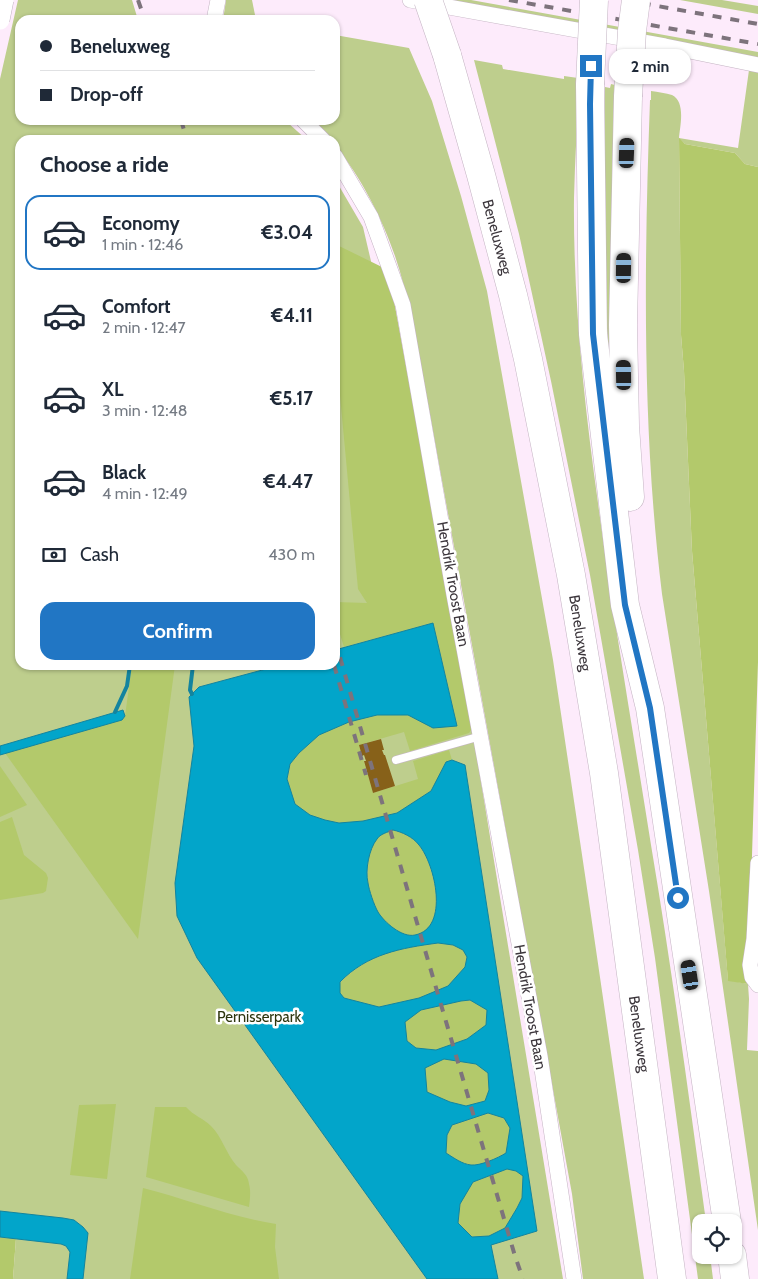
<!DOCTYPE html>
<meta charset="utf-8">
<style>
:root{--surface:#fff;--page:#f2f2f3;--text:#1f2937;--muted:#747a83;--line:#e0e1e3;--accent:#2176c4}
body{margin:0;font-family:Cabin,sans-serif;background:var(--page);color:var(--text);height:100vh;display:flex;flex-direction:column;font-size:19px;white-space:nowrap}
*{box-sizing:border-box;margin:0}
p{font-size:16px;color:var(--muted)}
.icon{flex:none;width:28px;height:28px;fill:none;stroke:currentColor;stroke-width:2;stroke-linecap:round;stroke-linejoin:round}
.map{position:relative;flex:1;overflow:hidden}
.side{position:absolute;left:15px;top:135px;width:325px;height:535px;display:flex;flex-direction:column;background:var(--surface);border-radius:15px;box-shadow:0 1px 4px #0004}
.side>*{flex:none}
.hud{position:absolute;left:15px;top:15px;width:325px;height:110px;border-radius:15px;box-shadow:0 1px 4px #0004;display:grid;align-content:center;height:110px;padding:0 25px;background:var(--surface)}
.buttons{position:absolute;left:692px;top:1214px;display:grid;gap:10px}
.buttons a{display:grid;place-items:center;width:50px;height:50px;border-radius:10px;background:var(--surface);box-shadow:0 1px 4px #0004;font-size:25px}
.end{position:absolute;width:22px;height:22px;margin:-11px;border:6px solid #2176c4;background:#fff;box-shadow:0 0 0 2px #fff}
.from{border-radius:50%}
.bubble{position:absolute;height:35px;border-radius:15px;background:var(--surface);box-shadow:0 1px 4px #0004;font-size:16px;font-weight:700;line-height:35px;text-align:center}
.car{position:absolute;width:15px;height:30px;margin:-15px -8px;border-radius:6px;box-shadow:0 0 4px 1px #0007;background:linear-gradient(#222 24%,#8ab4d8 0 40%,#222 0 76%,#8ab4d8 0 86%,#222 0)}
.hud b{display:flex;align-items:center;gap:18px;height:48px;font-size:19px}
.hud b+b{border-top:1px solid var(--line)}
.hud i{width:12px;height:12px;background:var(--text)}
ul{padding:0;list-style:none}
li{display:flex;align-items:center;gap:15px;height:75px;margin:0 10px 8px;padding:0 15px;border:2px solid transparent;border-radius:15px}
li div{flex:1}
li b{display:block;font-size:19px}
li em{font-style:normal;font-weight:700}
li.selected{border-color:var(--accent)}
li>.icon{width:45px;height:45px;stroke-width:1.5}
h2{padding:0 25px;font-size:22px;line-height:60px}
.pay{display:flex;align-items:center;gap:12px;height:55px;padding:0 25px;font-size:19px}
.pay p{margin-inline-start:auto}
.primary-button{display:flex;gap:10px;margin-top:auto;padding:10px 25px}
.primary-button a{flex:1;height:58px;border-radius:15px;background:var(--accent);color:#fff;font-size:20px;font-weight:700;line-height:58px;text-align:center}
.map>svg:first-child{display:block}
.green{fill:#bece8d}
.forest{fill:#b3c96b}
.water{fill:#02a5ca;stroke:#13849f;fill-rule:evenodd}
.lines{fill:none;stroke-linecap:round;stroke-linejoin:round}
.stream{stroke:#13849f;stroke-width:4}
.building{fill:#876119}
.service-casing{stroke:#c4b4c3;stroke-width:9}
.minor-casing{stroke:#c4b4c3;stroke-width:16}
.motorway-casing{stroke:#c4b4c3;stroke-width:29}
.service{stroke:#fff;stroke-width:8}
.minor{stroke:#fff;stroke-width:15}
.motorway{stroke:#fff;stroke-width:28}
.rail{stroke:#7d737c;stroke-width:4;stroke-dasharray:9 9;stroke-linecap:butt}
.tertiary-bridge-casing{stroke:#c4b4c3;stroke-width:20;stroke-linecap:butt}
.motorway-bridge-casing{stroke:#c4b4c3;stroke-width:29;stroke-linecap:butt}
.tertiary-bridge{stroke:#fff;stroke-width:19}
.motorway-bridge{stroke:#fff;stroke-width:28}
.route{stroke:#2176c4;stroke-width:6}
.labels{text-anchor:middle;stroke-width:5;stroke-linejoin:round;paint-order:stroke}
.street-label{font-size:15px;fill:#3c363c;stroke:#fff}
.park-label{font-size:15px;fill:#2d350e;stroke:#fff}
</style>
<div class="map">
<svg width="758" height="1279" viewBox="0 0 758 1279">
<rect width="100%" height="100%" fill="#fdebfb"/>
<g class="green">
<polygon points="18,0 132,0 138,20 20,20 20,120 264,120 287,122 307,140 20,140 20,665 335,665 335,179 363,227 453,612 563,1279 13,1279 16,1238 30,1240 0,1229 0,79"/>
<polygon points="226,0 252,0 256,20 223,20"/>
<polygon points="440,0 471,0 758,52 758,58"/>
<polygon points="680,0 722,0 758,6 758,14"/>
<path d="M335,35L409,48L432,101L461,196L487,291L553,660L588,895L644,1279H583L572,1194L412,316C406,296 402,276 395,256C383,220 360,175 335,146V140H330L313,120H335Z"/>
<path d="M474,60L502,65L503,69L564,79V76L578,78L580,83C577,121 575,159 574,198C573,300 584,402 598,503C613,617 633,731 651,845C672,970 689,1097 706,1222H701V1255H710L713,1279H698L655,958L638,850L590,575L551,381L519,234Z"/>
<path d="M749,70L758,72V167L745,164L735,153L685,144L679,139L681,335L684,371L692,551L728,980L748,984L749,999L747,1050L758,1051V1230L709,891L662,594C642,430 644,265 650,100H651V91C658,92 666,93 672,95C686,102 680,126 679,138L738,148Z"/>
<polygon points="611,84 619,86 613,353 609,354 606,316 602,162 605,87 610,88"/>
</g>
<g class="forest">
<polygon points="679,138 685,144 735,153 745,164 758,167 758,662 748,984 728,981 692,551 684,371 681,335"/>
<polygon points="335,244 384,268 394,301 473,727 469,733 410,751 404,732 359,745 373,793 418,779 413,761 449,750 452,760 446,763 431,791 397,813 363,821 339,823 325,820 310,815 295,804 287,779 290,764 299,753 319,735 349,722 377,715 408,715 433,728 457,726 433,623 344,647 335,618 335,602 367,603 358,589 337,363 335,358"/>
<polygon points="132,665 175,665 138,939 5,753 122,720 125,716"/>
<polygon points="0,766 27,805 0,817"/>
<polygon points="12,817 24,855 46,873 48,878 46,891 43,893 0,900 0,822"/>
<path d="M393,830C412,836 421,843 428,862C436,882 446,929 415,935C402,938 383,922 378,912C374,905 369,890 368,883C367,878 368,872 368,867C368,858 371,842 379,836C383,833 389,832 393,830Z"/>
<path d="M438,943L453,945L463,950L467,957L465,967L448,986L419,998L379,1007L344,998L340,993V983C367,954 401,948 438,943Z"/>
<polygon points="470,1000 487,1010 486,1025 467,1039 436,1050 416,1048 407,1041 405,1022 421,1010 461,1001"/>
<polygon points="444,1059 477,1064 488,1073 489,1090 485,1101 466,1106 450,1102 426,1092 425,1067"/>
<polygon points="116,1104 107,1179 70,1175 79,1105"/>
<path d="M155,1107H186C194,1116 203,1118 211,1126C222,1137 226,1153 236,1165C242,1171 248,1175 249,1184C251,1191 250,1200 249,1207L146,1177Z"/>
<path d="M488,1113L504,1118L510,1128L506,1153C498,1158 480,1166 471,1165C462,1164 454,1158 446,1153L447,1135L452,1125Z"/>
<polygon points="507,1169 516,1171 523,1176 522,1198 517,1208 505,1228 489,1236 472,1237 457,1223 460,1204 473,1182"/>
<path d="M143,1188C187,1199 230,1217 276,1224L275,1247L279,1279H130Z"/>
<polygon points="0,1237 16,1238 13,1279 0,1279"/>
</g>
<g class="water">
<path d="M433,623L457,726L433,728L408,715H377L349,722L319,735L299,753L290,764L287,779L295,804L310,815L325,820L339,823L363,821L397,813L431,791L446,762L452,760L465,765L537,1231L491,1245L498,1279H427L197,958L177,916L175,883L194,746L189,697L199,687L281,665H335V650ZM393,830C402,832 413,837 419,845C435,864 450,928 415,935C402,938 384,922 378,912C374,905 369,890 368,883C365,870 369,849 377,839C380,834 388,832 393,830ZM438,943L453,945L463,950L467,957L465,967L448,986L419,998L379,1007L344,998L340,993V982C367,954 401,948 438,943ZM470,1000L487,1010L486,1025L467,1039L436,1050L416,1048L407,1041L405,1022L421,1010L461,1001ZM444,1059L476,1064L488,1073L489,1090L485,1101L466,1106L450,1102L427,1092L425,1068ZM488,1113L504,1118L510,1128L506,1153C498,1158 480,1166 471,1165C462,1164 454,1158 446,1153L447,1135L452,1125ZM507,1169L516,1171L523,1176L522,1198L517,1208L505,1228L489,1236L472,1237L458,1223L460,1204L473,1182Z"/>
<polygon points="123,710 125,716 122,720 0,755 0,746"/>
<polygon points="0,1211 63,1218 74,1220 83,1227 88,1233 83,1279 67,1279 70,1252 66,1246 61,1244 0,1237"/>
</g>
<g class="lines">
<g class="stream">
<polyline points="192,694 190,690 193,665"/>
<polyline points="115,712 127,686 130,665"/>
</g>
</g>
<polygon class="building" points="381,739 384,750 382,750 384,755 385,755 395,786 373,793 364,761 366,761 364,755 362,756 359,745"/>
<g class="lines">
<defs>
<polyline id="service" points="396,760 481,736"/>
<g id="minor">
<polyline points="410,0 665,46 758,65"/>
<polyline points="214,20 218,0"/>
<polyline points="303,120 323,140"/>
<polyline points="335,156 371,217 403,305 454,595 540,1056 574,1279"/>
<polyline points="758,863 754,939 750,965 752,977 758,985"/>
</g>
<g id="motorway">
<polyline points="447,55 481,175 513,295 528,359 571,575 604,773 672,1279"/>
<polyline points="590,84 593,334 625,605 650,708 727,1222"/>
<polyline points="628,96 623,325 625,426 630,497"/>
<polyline points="732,1255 735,1279"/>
</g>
</defs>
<use href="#service" class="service-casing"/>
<use href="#minor" class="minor-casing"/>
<use href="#motorway" class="motorway-casing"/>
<use href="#service" class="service"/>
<use href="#minor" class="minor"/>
<use href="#motorway" class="motorway"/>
<g class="rail">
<polyline points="138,0 145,20"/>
<polyline points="509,0 758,44"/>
<polyline points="624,0 758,24"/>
<polyline points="0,4 7,0"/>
<polyline points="181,120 187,140"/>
<polyline points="335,640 422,940 515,1256 523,1279"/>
<polyline points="334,665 366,775"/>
</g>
<defs>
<polyline id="tertiary-bridge" points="0,20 4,0"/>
<g id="motorway-bridge">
<polyline points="428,0 447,55"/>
<polyline points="590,84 594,0"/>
<polyline points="628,96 632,31 636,0"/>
</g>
</defs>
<use href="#tertiary-bridge" class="tertiary-bridge-casing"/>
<use href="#motorway-bridge" class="motorway-bridge-casing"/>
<use href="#tertiary-bridge" class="tertiary-bridge"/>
<use href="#motorway-bridge" class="motorway-bridge"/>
</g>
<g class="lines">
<polyline class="route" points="591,66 590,104 593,334 625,605 650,708 678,898"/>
</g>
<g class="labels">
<g class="street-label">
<text transform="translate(497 237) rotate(75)" y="5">Beneluxweg</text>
<text transform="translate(453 584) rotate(80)" y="5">Hendrik Troost Baan</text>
<text transform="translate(580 633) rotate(81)" y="5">Beneluxweg</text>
<text transform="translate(530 1007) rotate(80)" y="5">Hendrik Troost Baan</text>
<text transform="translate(639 1034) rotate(82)" y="5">Beneluxweg</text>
</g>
<g class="park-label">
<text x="259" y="1022">Pernisserpark</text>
</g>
</g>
</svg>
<div class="buttons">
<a><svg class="icon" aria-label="locate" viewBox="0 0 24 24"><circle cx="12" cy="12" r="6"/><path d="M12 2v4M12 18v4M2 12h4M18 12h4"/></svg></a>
</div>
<i class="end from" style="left:678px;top:898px"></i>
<i class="end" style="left:591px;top:66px"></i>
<div class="bubble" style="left:609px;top:49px;width:82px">2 min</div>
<i class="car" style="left:627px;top:153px;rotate:2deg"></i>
<i class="car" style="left:624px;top:268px;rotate:1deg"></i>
<i class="car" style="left:624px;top:375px;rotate:359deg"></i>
<i class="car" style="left:690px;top:975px;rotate:351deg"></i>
<div class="hud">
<b><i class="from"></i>Beneluxweg</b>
<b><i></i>Drop-off</b>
</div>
<section class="side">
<h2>Choose a ride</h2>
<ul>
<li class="selected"><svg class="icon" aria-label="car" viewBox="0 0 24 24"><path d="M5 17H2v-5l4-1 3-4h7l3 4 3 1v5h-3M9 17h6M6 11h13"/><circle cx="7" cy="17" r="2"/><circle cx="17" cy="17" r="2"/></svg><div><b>Economy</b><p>1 min · 12:46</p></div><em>€3.04</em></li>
<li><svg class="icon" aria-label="car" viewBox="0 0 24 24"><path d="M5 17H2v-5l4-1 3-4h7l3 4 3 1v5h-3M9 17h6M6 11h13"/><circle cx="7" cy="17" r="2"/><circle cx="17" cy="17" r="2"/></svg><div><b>Comfort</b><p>2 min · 12:47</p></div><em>€4.11</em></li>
<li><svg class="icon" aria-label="car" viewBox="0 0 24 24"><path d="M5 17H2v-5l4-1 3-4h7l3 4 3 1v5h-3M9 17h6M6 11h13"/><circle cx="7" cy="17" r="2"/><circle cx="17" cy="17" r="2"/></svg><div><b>XL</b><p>3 min · 12:48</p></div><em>€5.17</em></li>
<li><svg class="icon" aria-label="car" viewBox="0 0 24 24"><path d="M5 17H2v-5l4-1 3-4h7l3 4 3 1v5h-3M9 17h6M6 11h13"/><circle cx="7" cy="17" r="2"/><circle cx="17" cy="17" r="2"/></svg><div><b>Black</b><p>4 min · 12:49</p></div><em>€4.47</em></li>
</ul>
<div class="pay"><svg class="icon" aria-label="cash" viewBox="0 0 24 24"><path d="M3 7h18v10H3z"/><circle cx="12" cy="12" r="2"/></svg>Cash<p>430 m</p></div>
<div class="primary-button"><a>Confirm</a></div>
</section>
</div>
